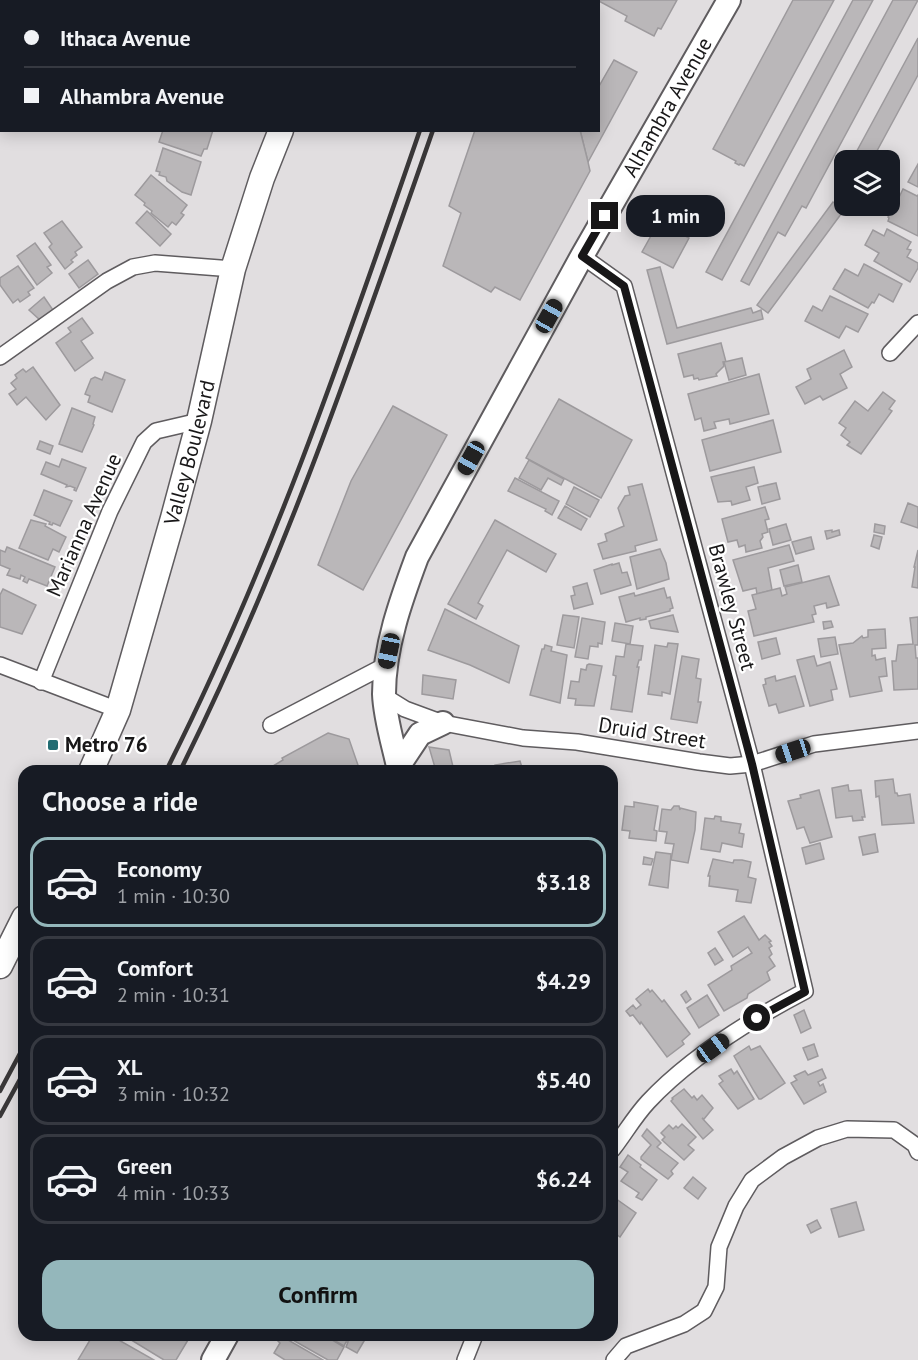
<!DOCTYPE html>
<meta charset="utf-8">
<style>
:root{--surface:#171b24;--page:#242831;--text:#f1f3f6;--muted:#9ea1a6;--line:#363941;--accent:#94b7bb}
body{margin:0;font-family:"PT Sans",sans-serif;background:var(--page);color:var(--text);height:100vh;display:flex;flex-direction:column;font-size:22px;white-space:nowrap}
*{box-sizing:border-box;margin:0}
p{font-size:20px;color:var(--muted)}
.icon{flex:none;width:33px;height:33px;fill:none;stroke:currentColor;stroke-width:2;stroke-linecap:round;stroke-linejoin:round}
.map{position:relative;flex:1;overflow:hidden}
.details{position:absolute;left:18px;top:765px;width:600px;height:576px;display:flex;flex-direction:column;background:var(--surface);border-radius:18px;box-shadow:0 3px 15px #0003}
.details>*{flex:none}
.top-card{position:absolute;left:0px;top:0px;width:600px;height:132px;box-shadow:0 3px 15px #0003;display:grid;align-content:center;height:132px;padding:0 24px;background:var(--surface)}
.fabs{position:absolute;left:834px;top:150px;display:grid;gap:12px}
.fabs a{display:grid;place-items:center;width:66px;height:66px;border-radius:12px;background:var(--surface);box-shadow:0 3px 15px #0003;font-size:30px}
.end{position:absolute;width:27px;height:27px;margin:-14px;border:8px solid #181718;background:#fff;box-shadow:0 0 0 3px #fff}
.from{border-radius:50%}
.bubble{position:absolute;height:42px;border-radius:18px;background:var(--surface);box-shadow:0 3px 15px #0003;font-size:20px;font-weight:800;line-height:42px;text-align:center}
.car{position:absolute;width:18px;height:36px;margin:-18px -9px;border-radius:8px;box-shadow:0 0 4px 2px #0007;background:linear-gradient(#222 24%,#8ab4d8 0 40%,#222 0 76%,#8ab4d8 0 86%,#222 0)}
.top-card b{display:flex;align-items:center;gap:21px;height:57px;font-size:22px}
.top-card b+b{border-top:2px solid var(--line)}
.top-card i{width:15px;height:15px;background:var(--text)}
ul{padding:0;list-style:none}
li{display:flex;align-items:center;gap:18px;height:90px;margin:0 12px 9px;padding:0 12px;border:3px solid var(--line);border-radius:18px}
li div{flex:1}
li b{display:block;font-size:22px}
li em{font-style:normal;font-weight:800}
li.on{border-color:var(--accent)}
li>.icon{width:54px;height:54px;stroke-width:1.5}
h2{padding:0 24px;font-size:27px;line-height:72px}
.cta{display:flex;gap:12px;margin-top:auto;padding:12px 24px}
.cta a{flex:1;height:69px;border-radius:18px;background:var(--accent);color:#111;font-size:24px;font-weight:800;line-height:69px;text-align:center}
.map>svg:first-child{display:block}
.building{fill:#bab7b9;stroke:#9d9a9d;stroke-width:1.5}
.lines{fill:none;stroke-linecap:round;stroke-linejoin:round}
.street-casing{stroke:#5f5c5f;stroke-width:18}
.secondary-casing{stroke:#5f5c5f;stroke-width:26}
.primary-casing{stroke:#5f5c5f;stroke-width:27}
.street{stroke:#fff;stroke-width:15}
.secondary{stroke:#fff;stroke-width:22}
.primary{stroke:#fff;stroke-width:24}
.rail{stroke:#393738;stroke-width:4.5}
.route{stroke:#181718;stroke-width:8}
.poi-dot{fill:#226d73;stroke:#fff;stroke-width:2}
.labels{text-anchor:middle;stroke-width:4.5;stroke-linejoin:round;paint-order:stroke}
.street-label{font-size:21px;fill:#181718;stroke:#fff}
.poi-label{font-size:21px;font-weight:bold;fill:#181718;stroke:#fff;text-anchor:start}
</style>
<div class="map">
<svg width="918" height="1360" viewBox="0 0 918 1360">
<rect width="100%" height="100%" fill="#e1dee0"/>
<g class="building">
<polygon points="597,0 677,0 661,29 658,28 654,36 625,21 627,16"/>
<polygon points="793,0 834,0 744,166 740,164 739,165 735,163 736,161 713,149"/>
<polygon points="853,0 873,0 722,280 706,272"/>
<polygon points="893,0 918,0 806,208 802,206 785,236 778,232 749,285 741,281"/>
<polygon points="918,38 918,75 872,160 852,160"/>
<polygon points="614,60 637,72 588,162 580,130 598,130 598,88"/>
<polygon points="163,130 213,130 207,149 204,149 201,156 159,142"/>
<polygon points="475,130 580,130 588,162 590,171 520,300 495,287 491,292 443,266 461,213 449,206"/>
<polygon points="163,148 201,162 191,195 182,192 167,181 166,177 159,175 160,172 156,171"/>
<polygon points="918,164 918,187 908,182"/>
<polygon points="844,174 844,197 835,191"/>
<polygon points="151,175 187,205 181,213 184,215 176,225 172,222 168,227 151,213 152,211 144,205 145,203 135,195"/>
<polygon points="903,189 917,196 918,195 918,236 888,221 889,218 888,217 890,213 891,214"/>
<polygon points="841,198 844,200 844,206 847,206 768,313 757,305 833,202 836,204"/>
<polygon points="147,211 171,234 160,246 136,223"/>
<polygon points="657,218 679,230 678,232 689,238 673,268 642,252 657,225 654,224"/>
<polygon points="62,221 82,247 75,252 77,255 71,260 73,262 65,269 49,247 52,244 44,233"/>
<polygon points="887,229 911,242 907,249 911,250 907,257 918,263 918,268 910,282 874,261 879,253 865,245 873,230 884,236"/>
<polygon points="35,243 51,265 47,267 52,273 37,285 17,256"/>
<polygon points="88,260 98,274 79,288 69,274"/>
<polygon points="864,264 902,284 893,302 879,294 874,303 872,302 868,308 833,289 845,269 858,276"/>
<polygon points="18,266 34,288 28,292 30,295 20,302 18,299 13,303 0,285 0,278"/>
<polygon points="660,267 677,328 751,308 753,313 761,310 763,319 667,344 647,270"/>
<polygon points="830,296 868,314 858,332 846,326 839,338 805,321 813,306 822,311"/>
<polygon points="44,297 53,310 40,320 29,310"/>
<polygon points="82,318 93,333 81,341 93,358 75,371 56,343 71,332 68,328"/>
<polygon points="721,343 726,362 723,362 724,366 716,374 717,376 699,380 698,378 694,379 693,375 684,377 678,354"/>
<polygon points="844,350 852,367 840,374 847,388 823,400 820,396 805,404 796,387 811,379 807,369"/>
<polygon points="742,358 746,375 729,380 724,362"/>
<polygon points="33,367 60,405 46,420 26,397 17,405 9,394 16,389 11,383 17,378 15,375 23,369 26,372"/>
<polygon points="105,372 125,380 112,412 88,402 90,396 85,394 91,379 95,377 102,380"/>
<polygon points="759,374 769,414 730,424 729,419 714,422 716,428 704,431 701,418 695,420 688,394"/>
<polygon points="883,392 895,401 889,409 892,411 861,454 847,445 850,442 841,435 846,428 839,423 855,401 868,411"/>
<polygon points="559,399 632,440 601,498 526,458"/>
<polygon points="393,406 447,435 363,590 318,565 351,481"/>
<polygon points="72,408 95,417 93,424 94,425 82,452 59,444"/>
<polygon points="773,420 781,452 710,471 702,440"/>
<polygon points="40,441 53,446 50,454 37,449"/>
<polygon points="62,459 86,468 76,491 74,490 75,488 70,486 66,487 67,485 41,474 46,462 59,467"/>
<polygon points="529,460 564,479 561,485 548,478 541,490 519,478"/>
<polygon points="754,467 758,483 746,487 750,500 732,505 731,501 718,502 711,477"/>
<polygon points="515,478 559,501 552,515 545,511 546,509 508,491"/>
<polygon points="776,483 780,499 762,504 758,487"/>
<polygon points="642,484 657,540 635,546 636,551 603,559 598,544 607,541 605,534 624,526 618,508 625,496 630,495 628,487"/>
<polygon points="574,487 599,500 590,517 566,504"/>
<polygon points="44,490 72,501 60,526 53,523 52,525 49,524 50,522 34,515"/>
<polygon points="908,503 918,507 918,528 901,522"/>
<polygon points="565,506 587,519 581,530 558,518"/>
<polygon points="765,507 769,519 765,520 768,532 762,534 763,537 760,541 762,548 746,552 745,545 739,547 737,540 728,542 722,519"/>
<polygon points="31,520 46,524 45,526 66,537 59,552 53,549 48,560 19,548"/>
<polygon points="495,520 556,554 546,572 507,550 478,603 483,606 476,619 448,604"/>
<polygon points="786,524 791,540 773,545 769,529"/>
<polygon points="875,524 885,526 884,534 874,532"/>
<polygon points="832,530 832,532 839,530 840,535 827,539 825,531"/>
<polygon points="874,535 882,537 879,549 871,546"/>
<polygon points="811,537 814,549 796,554 792,542"/>
<polygon points="789,545 794,561 768,568 772,590 757,594 756,588 743,591 733,560"/>
<polygon points="7,547 55,567 47,586 29,579 27,583 23,581 25,577 21,575 20,579 7,575 10,569 0,565 0,550 5,552"/>
<polygon points="660,549 666,563 669,579 637,589 630,557"/>
<polygon points="918,550 918,588 912,587 915,567 914,567"/>
<polygon points="619,563 622,573 627,572 631,585 601,594 594,570 612,564 612,565"/>
<polygon points="798,565 802,582 784,586 780,570"/>
<polygon points="829,576 839,605 827,608 826,603 814,606 816,614 812,615 814,622 754,636 748,611 756,609 752,595 780,588 782,596 787,594 785,587"/>
<polygon points="587,583 593,604 574,609 571,596 575,595 573,587"/>
<polygon points="664,588 667,598 670,597 673,608 670,609 670,611 646,617 646,619 640,620 640,618 626,622 619,597 634,593 635,596"/>
<polygon points="3,589 36,605 22,634 0,627 0,595"/>
<polygon points="445,609 519,646 509,683 470,665 428,650"/>
<polygon points="563,615 579,617 574,648 557,645"/>
<polygon points="673,615 678,632 651,628 649,621"/>
<polygon points="918,617 918,645 915,645 916,658 918,658 918,689 894,690 892,661 896,661 898,645 913,644 910,618"/>
<polygon points="582,618 605,622 602,644 598,643 598,647 590,646 588,659 575,657"/>
<polygon points="831,621 833,627 824,629 823,622"/>
<polygon points="615,623 633,626 630,644 612,641"/>
<polygon points="885,629 886,648 872,649 872,656 875,655 876,660 885,658 887,676 879,677 882,691 850,697 839,645 853,643 862,636 863,638 868,637 868,630"/>
<polygon points="835,637 838,654 821,657 818,639"/>
<polygon points="776,638 780,654 762,659 758,642"/>
<polygon points="668,643 678,644 670,694 662,692 662,696 648,694 655,645 667,647"/>
<polygon points="626,644 643,646 641,660 639,660 637,667 639,667 632,712 611,709 616,676 613,675 616,656 624,657"/>
<polygon points="545,645 552,647 551,651 567,655 560,703 530,695 542,649 544,649"/>
<polygon points="682,656 699,659 696,678 701,679 698,702 701,702 697,723 671,719"/>
<polygon points="814,656 817,666 830,662 837,689 831,690 833,700 810,706 797,660"/>
<polygon points="589,664 602,666 594,706 575,705 576,699 568,698 571,681 579,682 581,669 586,670 587,665"/>
<polygon points="423,675 456,680 453,699 422,694"/>
<polygon points="775,676 776,681 795,676 804,706 779,713 776,704 769,706 763,685 766,684 765,679"/>
<polygon points="328,733 349,739 360,771 276,771 273,766 283,760 282,758"/>
<polygon points="429,747 449,750 454,771 436,771"/>
<polygon points="520,761 523,771 496,771 495,765"/>
<polygon points="893,779 895,793 897,793 898,796 910,794 914,823 882,825 879,796 876,797 875,781"/>
<polygon points="848,785 849,791 861,790 865,817 862,817 863,820 853,821 852,816 836,818 832,788"/>
<polygon points="819,790 832,837 810,843 804,827 797,829 788,801 801,798 800,795"/>
<polygon points="634,802 658,806 654,830 657,831 656,841 629,838 630,831 622,830 625,806 634,807"/>
<polygon points="674,806 679,806 680,810 680,808 696,812 695,830 688,863 671,860 674,844 665,843 667,832 659,831 662,809 671,810"/>
<polygon points="715,816 721,817 721,821 741,824 739,833 744,834 742,847 722,843 720,852 701,849 705,818 714,819"/>
<polygon points="875,834 878,852 863,855 859,837"/>
<polygon points="820,843 824,859 806,864 802,848"/>
<polygon points="656,852 671,854 668,888 649,885"/>
<polygon points="644,857 653,859 651,865 643,864"/>
<polygon points="713,859 733,863 734,860 742,860 751,862 748,877 756,879 751,903 736,901 738,890 709,886 710,876 708,876"/>
<polygon points="744,916 759,940 765,935 771,941 769,942 772,946 769,948 772,954 769,957 775,966 767,972 770,980 748,994 747,998 724,1011 708,985 732,970 731,966 752,953 748,947 733,957 718,932"/>
<polygon points="715,948 723,960 715,965 708,953"/>
<polygon points="648,989 650,992 652,990 662,1002 664,1000 690,1034 682,1041 684,1044 667,1057 641,1022 640,1024 633,1015 630,1016 626,1011 633,1005 636,1009 641,1005 636,999"/>
<polygon points="686,991 691,999 686,1003 681,995"/>
<polygon points="707,995 719,1015 699,1028 687,1008"/>
<polygon points="804,1010 811,1028 801,1033 794,1015"/>
<polygon points="814,1044 818,1056 808,1060 803,1048"/>
<polygon points="749,1046 751,1050 760,1046 785,1083 761,1099 759,1099 754,1091 734,1056"/>
<polygon points="731,1069 734,1074 737,1071 754,1099 738,1109 719,1084 723,1081 719,1076"/>
<polygon points="822,1069 826,1078 818,1082 820,1086 823,1084 826,1092 804,1104 791,1083 797,1080 794,1076 805,1071 808,1075"/>
<polygon points="684,1089 692,1098 694,1096 697,1100 702,1095 713,1108 704,1119 702,1118 713,1130 703,1139 671,1101 673,1099 672,1098"/>
<polygon points="682,1124 696,1137 688,1145 694,1150 684,1160 662,1140 665,1137 661,1133 669,1125 673,1129 676,1126 678,1128"/>
<polygon points="647,1129 661,1143 657,1147 678,1163 671,1171 673,1174 668,1179 641,1159 641,1157 651,1145 642,1136"/>
<polygon points="628,1155 641,1165 640,1167 657,1180 642,1200 636,1197 639,1193 621,1181 628,1172 620,1167"/>
<polygon points="693,1177 706,1188 698,1199 684,1188"/>
<polygon points="612,1196 636,1213 620,1237 612,1231"/>
<polygon points="856,1202 864,1230 839,1237 831,1209"/>
<polygon points="817,1220 821,1228 811,1233 807,1225"/>
<polygon points="93,1335 110,1335 154,1360 78,1360"/>
<polygon points="123,1335 191,1335 176,1360 164,1360"/>
<polygon points="284,1335 324,1335 344,1347 337,1360 328,1360"/>
<polygon points="325,1335 366,1335 367,1336 357,1353 346,1347 348,1342 346,1342 344,1346"/>
<polygon points="280,1337 283,1337 323,1360 285,1360 274,1353 280,1343 278,1341"/>
</g>
<g class="lines">
<defs>
<g id="street">
<path d="M582,256L624,286L752,764L805,991C750,1020 690,1057 648,1102C634,1117 624,1135 612,1150"/>
<polyline points="890,353 918,323"/>
<polyline points="0,357 107,281 133,267 155,263 233,269"/>
<polyline points="0,665 118,710"/>
<polyline points="41,682 110,511 144,442 156,431 199,421"/>
<polyline points="384,696 405,709 443,723 523,738 577,742 699,762 730,766 752,764 814,744 918,731"/>
<polyline points="271,725 386,665"/>
<polyline points="465,1360 475,1335"/>
<polyline points="614,1360 626,1346 684,1324 704,1311 716,1287 719,1247 736,1206 752,1180 783,1157 818,1138 847,1129 894,1130 915,1145 918,1152"/>
</g>
<g id="secondary">
<polyline points="398,767 420,734 443,723"/>
<path id="s1" d="M399,771C394,746 385,720 384,694C384,647 401,600 417,557L582,256L729,0"/>
<polyline points="213,1360 227,1335"/>
</g>
<g id="primary">
<polyline points="300,0 300,2"/>
<polyline points="381,2 382,0"/>
<path id="s2" d="M91,771L118,710L173,518L199,421L233,269L262,178L281,130"/>
<polyline points="0,966 24,918"/>
</g>
</defs>
<use href="#street" class="street-casing"/>
<use href="#secondary" class="secondary-casing"/>
<use href="#primary" class="primary-casing"/>
<use href="#street" class="street"/>
<use href="#secondary" class="secondary"/>
<use href="#primary" class="primary"/>
<g class="rail">
<polyline points="465,2 465,0"/>
<polyline points="478,2 478,0"/>
<path d="M166,771C270,566 345,347 420,130"/>
<path d="M180,771C283,565 357,347 433,130"/>
<polyline points="0,1091 24,1046"/>
<polyline points="0,1116 24,1072"/>
</g>
</g>
<g class="lines">
<polyline class="route" points="605,216 582,256 624,286 752,764 805,992 757,1018"/>
</g>
<rect class="poi-dot" x="47" y="739" width="12" height="12" rx="3"/>
<g class="labels">
<g class="street-label">
<text dy="7" stroke="none"><textPath href="#s1" startOffset="735">Alhambra Avenue</textPath></text>
<text dy="7" stroke="none"><textPath href="#s2" startOffset="334">Valley Boulevard</textPath></text>
<text transform="translate(84 525) rotate(-66)" y="7">Marianna Avenue</text>
<text transform="translate(732 607) rotate(75)" y="7">Brawley Street</text>
<text transform="translate(652 733) rotate(9)" y="7">Druid Street</text>
</g>
<g class="poi-label">
<text x="65" y="752">Metro 76</text>
</g>
</g>
</svg>
<div class="fabs">
<a><svg class="icon" aria-label="layers" viewBox="0 0 24 24"><path d="M12 4l9 5-9 5-9-5zM3 14l9 5 9-5"/></svg></a>
</div>
<i class="end from" style="left:757px;top:1018px"></i>
<i class="end" style="left:605px;top:216px"></i>
<div class="bubble" style="left:626px;top:195px;width:99px">1 min</div>
<i class="car" style="left:549px;top:316px;rotate:29deg"></i>
<i class="car" style="left:471px;top:458px;rotate:209deg"></i>
<i class="car" style="left:389px;top:651px;rotate:192deg"></i>
<i class="car" style="left:793px;top:751px;rotate:252deg"></i>
<i class="car" style="left:713px;top:1048px;rotate:54deg"></i>
<div class="top-card">
<b><i class="from"></i>Ithaca Avenue</b>
<b><i></i>Alhambra Avenue</b>
</div>
<section class="details">
<h2>Choose a ride</h2>
<ul>
<li class="on"><svg class="icon" aria-label="car" viewBox="0 0 24 24"><path d="M5 17H2v-5l4-1 3-4h7l3 4 3 1v5h-3M9 17h6M6 11h13"/><circle cx="7" cy="17" r="2"/><circle cx="17" cy="17" r="2"/></svg><div><b>Economy</b><p>1 min · 10:30</p></div><em>$3.18</em></li>
<li><svg class="icon" aria-label="car" viewBox="0 0 24 24"><path d="M5 17H2v-5l4-1 3-4h7l3 4 3 1v5h-3M9 17h6M6 11h13"/><circle cx="7" cy="17" r="2"/><circle cx="17" cy="17" r="2"/></svg><div><b>Comfort</b><p>2 min · 10:31</p></div><em>$4.29</em></li>
<li><svg class="icon" aria-label="car" viewBox="0 0 24 24"><path d="M5 17H2v-5l4-1 3-4h7l3 4 3 1v5h-3M9 17h6M6 11h13"/><circle cx="7" cy="17" r="2"/><circle cx="17" cy="17" r="2"/></svg><div><b>XL</b><p>3 min · 10:32</p></div><em>$5.40</em></li>
<li><svg class="icon" aria-label="car" viewBox="0 0 24 24"><path d="M5 17H2v-5l4-1 3-4h7l3 4 3 1v5h-3M9 17h6M6 11h13"/><circle cx="7" cy="17" r="2"/><circle cx="17" cy="17" r="2"/></svg><div><b>Green</b><p>4 min · 10:33</p></div><em>$6.24</em></li>
</ul>
<div class="cta"><a>Confirm</a></div>
</section>
</div>
